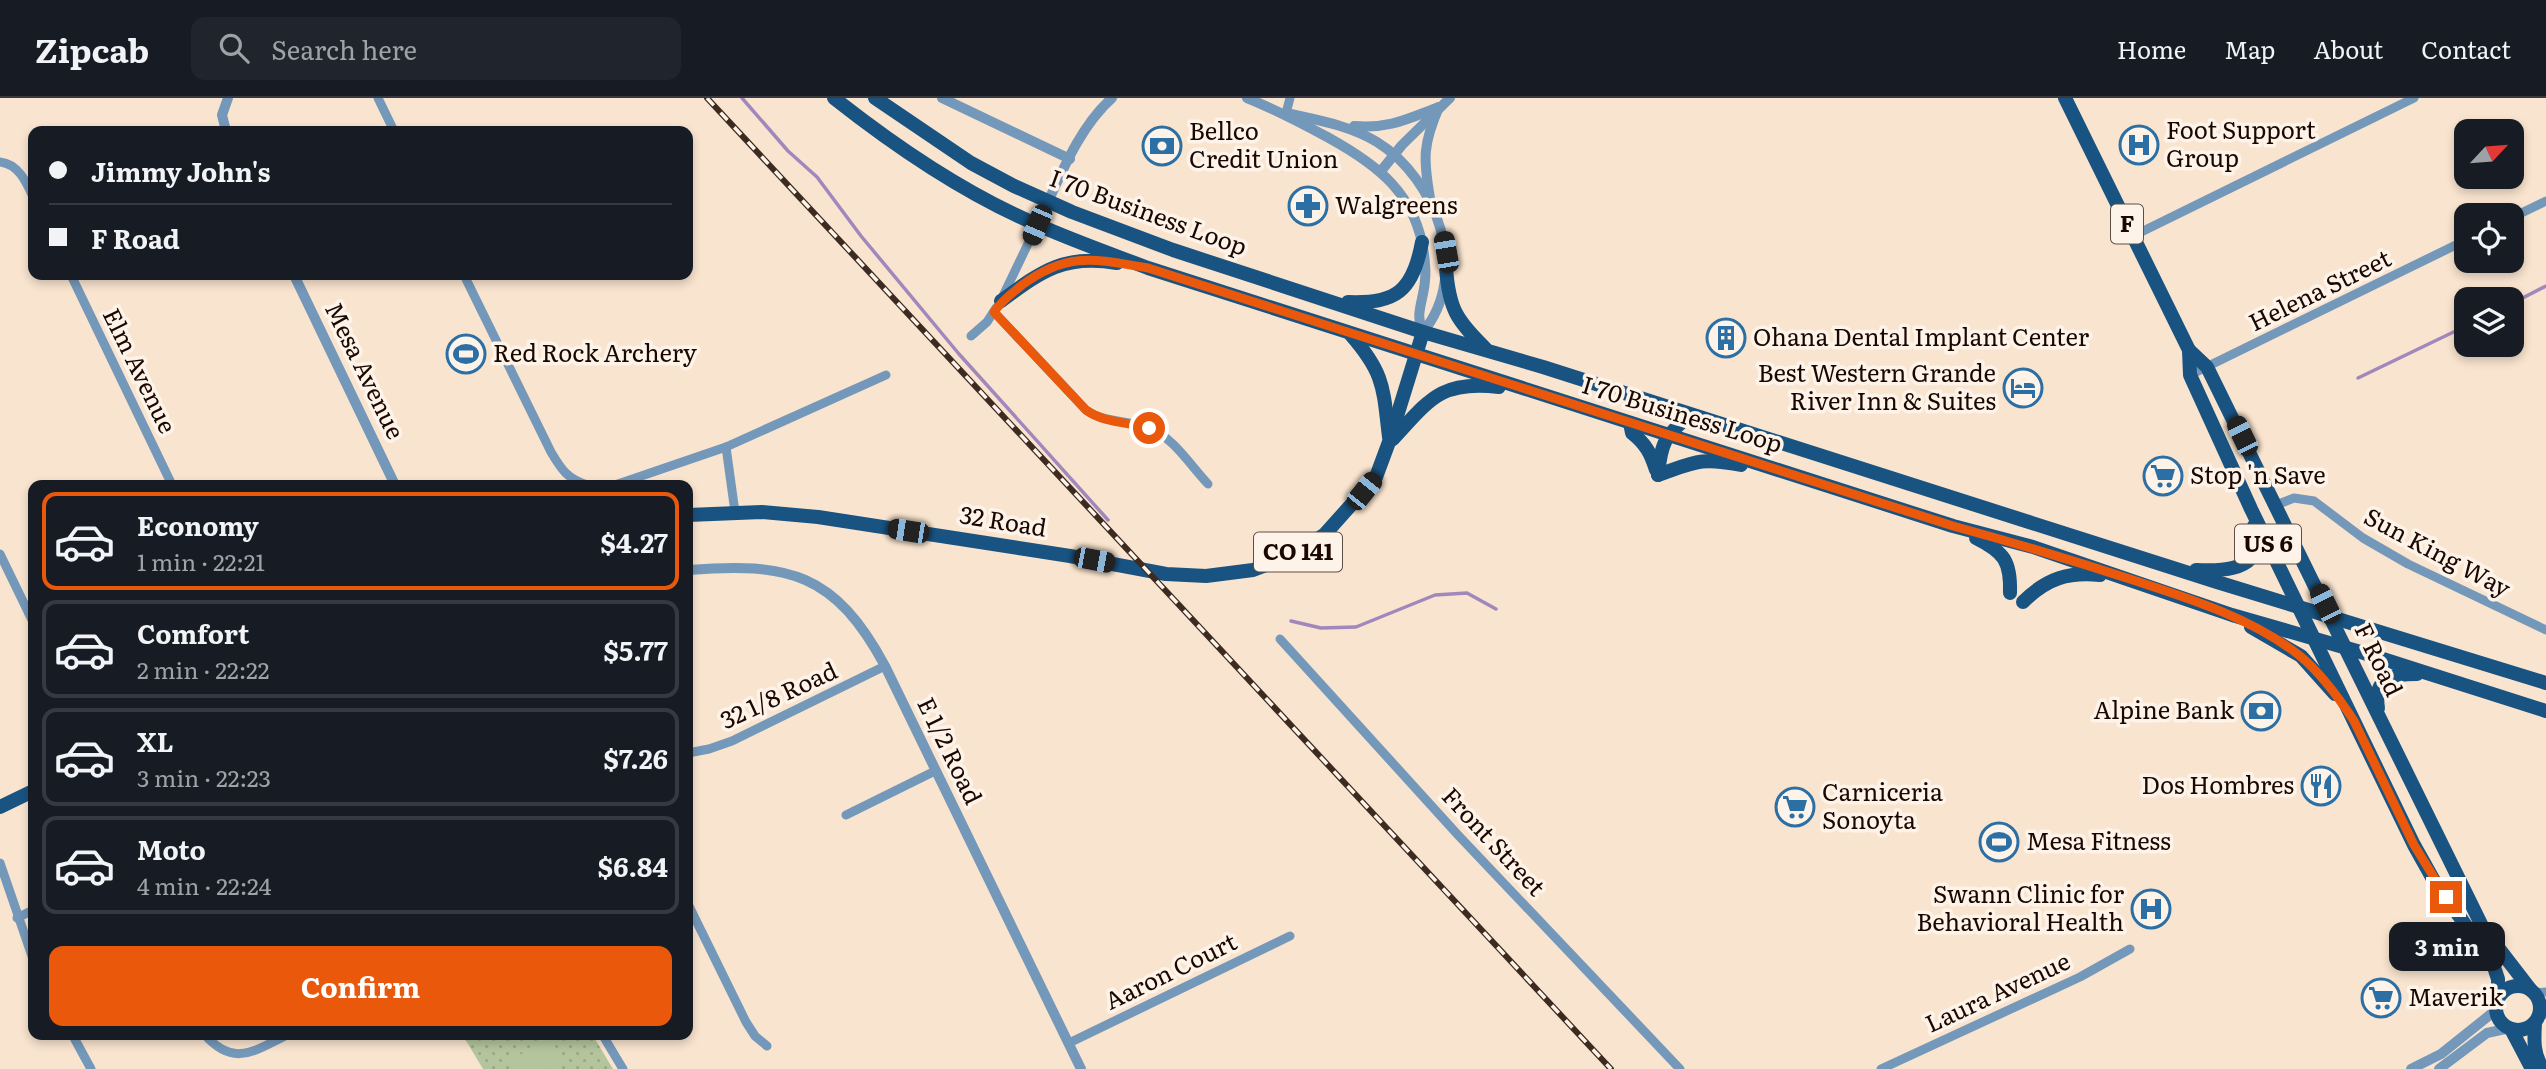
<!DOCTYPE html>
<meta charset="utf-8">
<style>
:root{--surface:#171b24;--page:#20242c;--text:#f1f3f6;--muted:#9ea1a6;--line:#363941;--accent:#ea580c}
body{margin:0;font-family:Literata,serif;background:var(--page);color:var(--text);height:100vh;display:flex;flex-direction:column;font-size:26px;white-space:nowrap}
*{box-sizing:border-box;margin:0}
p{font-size:23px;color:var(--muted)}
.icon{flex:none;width:38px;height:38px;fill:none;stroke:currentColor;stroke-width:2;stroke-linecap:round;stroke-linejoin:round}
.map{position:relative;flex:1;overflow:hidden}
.sheet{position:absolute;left:28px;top:382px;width:665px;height:560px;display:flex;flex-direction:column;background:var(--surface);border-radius:14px;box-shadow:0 4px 10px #0003}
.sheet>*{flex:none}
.hud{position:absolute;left:28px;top:28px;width:665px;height:154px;border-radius:14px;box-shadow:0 4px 10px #0003;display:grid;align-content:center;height:154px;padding:0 21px;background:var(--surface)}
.needle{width:46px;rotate:64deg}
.buttons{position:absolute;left:2454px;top:21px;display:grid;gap:14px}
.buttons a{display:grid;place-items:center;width:70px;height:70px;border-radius:14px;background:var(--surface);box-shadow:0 4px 10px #0003;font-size:35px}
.end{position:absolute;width:32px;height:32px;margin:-16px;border:9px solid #ea580c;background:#fff;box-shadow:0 0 0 4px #fff}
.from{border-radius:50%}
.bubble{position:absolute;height:49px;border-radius:14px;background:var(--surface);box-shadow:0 4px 10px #0003;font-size:23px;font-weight:700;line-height:49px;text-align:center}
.car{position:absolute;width:21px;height:42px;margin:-21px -10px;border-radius:9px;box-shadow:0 0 5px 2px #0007;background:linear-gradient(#222 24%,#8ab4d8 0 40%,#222 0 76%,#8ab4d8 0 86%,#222 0)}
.hud b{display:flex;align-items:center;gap:24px;height:66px;font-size:26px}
.hud b+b{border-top:2px solid var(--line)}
.hud i{width:18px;height:18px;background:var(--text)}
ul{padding:12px 0 0;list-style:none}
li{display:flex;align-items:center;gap:21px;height:98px;margin:0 14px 10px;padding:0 7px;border:4px solid var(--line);border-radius:14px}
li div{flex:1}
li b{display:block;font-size:26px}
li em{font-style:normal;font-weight:700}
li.selected{border-color:var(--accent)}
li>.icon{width:63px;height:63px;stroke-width:1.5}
.action{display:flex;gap:14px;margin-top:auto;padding:14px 21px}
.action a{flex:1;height:80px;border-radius:14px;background:var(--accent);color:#fff;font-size:28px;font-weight:700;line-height:80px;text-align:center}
header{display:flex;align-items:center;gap:42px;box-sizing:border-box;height:98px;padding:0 35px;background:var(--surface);border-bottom:2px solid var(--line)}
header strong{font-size:33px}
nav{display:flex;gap:38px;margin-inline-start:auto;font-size:24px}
.search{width:490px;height:63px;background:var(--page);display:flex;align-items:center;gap:18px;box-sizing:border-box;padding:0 24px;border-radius:14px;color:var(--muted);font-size:26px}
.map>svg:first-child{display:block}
.park{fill:url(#park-dots)}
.pitch{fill:#b4c59d}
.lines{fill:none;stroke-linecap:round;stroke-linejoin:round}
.stream{stroke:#a188bc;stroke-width:3.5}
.minor{stroke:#7498b9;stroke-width:9}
.tertiary{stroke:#7498b9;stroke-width:10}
.primary{stroke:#195381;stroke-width:14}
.rail-casing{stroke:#3d2b21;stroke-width:6}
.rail{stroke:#fef3e9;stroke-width:3.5;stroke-dasharray:10;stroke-linecap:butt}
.route{stroke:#ea580c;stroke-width:9}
.labels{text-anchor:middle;stroke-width:7;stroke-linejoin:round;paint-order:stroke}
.shield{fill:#fef3e9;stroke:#5e4e46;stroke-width:2}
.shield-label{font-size:23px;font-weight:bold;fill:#1a0800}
.poi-label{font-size:24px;fill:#1a0800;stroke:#fef3e9;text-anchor:start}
.street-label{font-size:24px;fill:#1a0800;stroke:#fef3e9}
</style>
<header>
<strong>Zipcab</strong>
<div class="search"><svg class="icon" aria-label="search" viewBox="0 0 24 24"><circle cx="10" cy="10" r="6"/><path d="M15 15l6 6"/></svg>Search here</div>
<nav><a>Home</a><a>Map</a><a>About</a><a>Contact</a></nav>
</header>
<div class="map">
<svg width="2546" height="971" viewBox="0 0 2546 971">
<defs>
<pattern id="park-dots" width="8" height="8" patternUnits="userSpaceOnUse" patternTransform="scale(1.75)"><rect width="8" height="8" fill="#b4c59d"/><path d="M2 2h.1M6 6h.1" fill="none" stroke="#9aa885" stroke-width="1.8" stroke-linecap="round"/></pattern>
</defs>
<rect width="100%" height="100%" fill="#f9e4cf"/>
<polygon class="park" points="462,936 592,936 613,971 483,971"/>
<polygon class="pitch" points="551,940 563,964 550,971 515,971 510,962"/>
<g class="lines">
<g class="stream">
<polyline points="742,0 788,53 817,79 861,138 959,256 1108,422"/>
<polyline points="2511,206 2546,188"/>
<polyline points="2358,280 2466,228"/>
<polyline points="1291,523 1321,530 1356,529 1435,497 1467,495 1496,511"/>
</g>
<g class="minor">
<polyline points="378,0 394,33"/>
<polyline points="1286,15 1290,0"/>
<path d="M0,64C18,66 26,83 33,99"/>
<polyline points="2511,120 2546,103"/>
<polyline points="2133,138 2414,0"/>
<polyline points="71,177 172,387"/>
<path d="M464,177L551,354C561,371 568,382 588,387"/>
<polyline points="1003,198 1037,127"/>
<path d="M994,214L1086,312C1105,326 1127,321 1149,330C1173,339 1190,367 1208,386"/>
<polyline points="971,238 987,224 996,210"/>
<polyline points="2190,277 2466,142"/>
<polyline points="726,349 735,414"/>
<polyline points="615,387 726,349 886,277"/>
<polyline points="2276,407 2294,400 2314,403 2363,440 2408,466 2546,532"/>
<polyline points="0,456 33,524"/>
<polyline points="1280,541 1458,737 1680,971"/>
<polyline points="688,655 709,651 732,643 885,568"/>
<polyline points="846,717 935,673"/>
<polyline points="0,765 33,861"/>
<polyline points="688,806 746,924 755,938 767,948"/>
<polyline points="17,820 33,812"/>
<polyline points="2535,895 2546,894"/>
<polyline points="2538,919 2546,916"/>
<polyline points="72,936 91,971"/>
<path d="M204,936C234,970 254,953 289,936"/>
<polyline points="602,936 623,971"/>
<polyline points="1069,945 1290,838"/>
<polyline points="1881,971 2080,879 2130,851"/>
</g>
<g class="tertiary">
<polyline points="942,0 1070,61"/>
<path d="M1247,0C1277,12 1301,25 1329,40C1378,67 1416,96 1424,156C1425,164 1426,174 1425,182C1424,202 1414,216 1423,234C1471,176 1437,81 1377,44C1349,27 1317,22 1286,15"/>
<path d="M1354,28C1389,31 1407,21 1439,9"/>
<polyline points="226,33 222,17 228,0"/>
<polyline points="1381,73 1402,47 1450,0"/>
<path d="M1430,100C1423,60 1423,46 1439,9"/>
<path d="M1037,127C1058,85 1076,32 1112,0"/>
<polyline points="294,177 395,387"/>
<path d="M688,472C789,464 835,475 885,568L1081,971"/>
<polyline points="2411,971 2441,956 2496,912"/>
<polyline points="2439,971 2487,935 2510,930"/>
</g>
<g class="primary">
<path d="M834,0C896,49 965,96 1038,127C1074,143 1111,156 1148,170L1953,428L2033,449L2232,517L2364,555L2546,613"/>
<polyline points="875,0 971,65 1014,88 1072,114 1173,152 1423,234 1543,269 2217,484 2546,585"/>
<polyline points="2065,0 2189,252 2207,269 2483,830 2530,891"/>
<path d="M1446,170C1449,210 1456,222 1485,250"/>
<path d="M1001,203C1042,173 1064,156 1117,165"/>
<path d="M1348,204C1396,206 1413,193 1422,144"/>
<path d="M1351,237C1385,276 1383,290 1389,339"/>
<polyline points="2189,252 2190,277 2251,411 2414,747 2433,781 2493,866 2498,881 2498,900"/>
<path d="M1630,325L1632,335C1646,346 1651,356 1656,372"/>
<path d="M1393,341C1430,301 1441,282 1499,289"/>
<path d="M1658,377C1695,364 1700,359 1741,367"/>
<path d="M1658,377C1661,344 1665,338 1690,317"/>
<polyline points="688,417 762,414 818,419 1070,458 1166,476 1206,478 1253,472 1293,457 1325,436 1376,379 1389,344 1423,234"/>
<path d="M1976,440C2004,454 2011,463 2010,495"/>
<path d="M2196,472C2216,473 2255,474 2257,445C2257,440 2255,433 2254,428"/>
<path d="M2023,504C2047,480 2068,474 2100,477"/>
<polyline points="2251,529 2301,558 2335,596"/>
<path d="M2378,610C2373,579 2393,576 2417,576"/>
<polyline points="0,709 33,693"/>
<circle cx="2518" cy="910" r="22"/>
<path d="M2535,925C2534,942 2533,956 2543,971"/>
<polyline points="2511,931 2532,971"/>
</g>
<defs>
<polyline id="rail" points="707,0 1611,971"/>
</defs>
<use href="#rail" class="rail-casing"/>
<use href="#rail" class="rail"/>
</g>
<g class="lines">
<path class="route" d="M1149,330C1127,324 1104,325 1086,312L994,214C1002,202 1011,196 1022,187C1068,153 1095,161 1148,170L1953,428C2015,445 2075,463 2136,483C2191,501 2254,521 2300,558C2322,576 2339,600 2354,623L2414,747L2446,799"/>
</g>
<defs>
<symbol id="hospital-ring" viewBox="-11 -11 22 22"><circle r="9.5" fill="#fef3e9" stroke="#2c6fa4" stroke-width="1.5"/><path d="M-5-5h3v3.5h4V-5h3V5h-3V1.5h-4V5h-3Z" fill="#2c6fa4"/></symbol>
<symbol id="bank-ring" viewBox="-11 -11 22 22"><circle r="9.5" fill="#fef3e9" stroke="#2c6fa4" stroke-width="1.5"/><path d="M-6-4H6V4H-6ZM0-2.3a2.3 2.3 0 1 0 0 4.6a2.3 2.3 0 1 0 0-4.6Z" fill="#2c6fa4"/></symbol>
<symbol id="pharmacy-ring" viewBox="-11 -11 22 22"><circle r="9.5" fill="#fef3e9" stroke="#2c6fa4" stroke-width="1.5"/><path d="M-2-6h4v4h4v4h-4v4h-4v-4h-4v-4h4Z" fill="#2c6fa4"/></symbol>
<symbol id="building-ring" viewBox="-11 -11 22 22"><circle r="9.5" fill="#fef3e9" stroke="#2c6fa4" stroke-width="1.5"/><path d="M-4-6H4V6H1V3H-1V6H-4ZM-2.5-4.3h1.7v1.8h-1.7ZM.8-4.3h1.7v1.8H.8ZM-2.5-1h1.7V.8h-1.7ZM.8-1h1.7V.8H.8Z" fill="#2c6fa4"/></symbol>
<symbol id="stadium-ring" viewBox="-11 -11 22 22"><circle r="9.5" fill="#fef3e9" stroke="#2c6fa4" stroke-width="1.5"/><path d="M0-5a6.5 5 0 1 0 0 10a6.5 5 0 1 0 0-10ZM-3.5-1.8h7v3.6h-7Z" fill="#2c6fa4"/></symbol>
<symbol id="hotel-ring" viewBox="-11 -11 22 22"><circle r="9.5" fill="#fef3e9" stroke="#2c6fa4" stroke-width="1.5"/><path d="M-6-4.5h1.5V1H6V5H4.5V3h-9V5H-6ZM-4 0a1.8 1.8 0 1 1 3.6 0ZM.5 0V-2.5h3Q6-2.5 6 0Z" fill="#2c6fa4"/></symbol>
<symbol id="supermarket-ring" viewBox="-11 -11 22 22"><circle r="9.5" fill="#fef3e9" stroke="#2c6fa4" stroke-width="1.5"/><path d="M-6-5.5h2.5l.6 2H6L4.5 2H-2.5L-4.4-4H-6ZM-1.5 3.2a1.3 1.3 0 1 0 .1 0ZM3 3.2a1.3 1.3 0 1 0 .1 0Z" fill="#2c6fa4"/></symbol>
<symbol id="restaurant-ring" viewBox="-11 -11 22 22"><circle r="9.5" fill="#fef3e9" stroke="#2c6fa4" stroke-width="1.5"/><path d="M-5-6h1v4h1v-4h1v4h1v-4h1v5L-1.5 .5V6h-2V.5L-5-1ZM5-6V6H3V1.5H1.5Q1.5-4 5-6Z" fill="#2c6fa4"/></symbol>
</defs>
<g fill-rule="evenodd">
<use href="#hospital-ring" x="2117" y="25" width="44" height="44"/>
<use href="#bank-ring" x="1140" y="26" width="44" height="44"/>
<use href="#pharmacy-ring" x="1286" y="86" width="44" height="44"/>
<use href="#building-ring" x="1704" y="218" width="44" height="44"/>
<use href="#stadium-ring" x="444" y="234" width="44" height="44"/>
<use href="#hotel-ring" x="2001" y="268" width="44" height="44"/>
<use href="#supermarket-ring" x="2141" y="356" width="44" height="44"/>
<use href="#bank-ring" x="2239" y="591" width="44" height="44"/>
<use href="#restaurant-ring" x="2299" y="666" width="44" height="44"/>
<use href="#supermarket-ring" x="1773" y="687" width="44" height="44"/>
<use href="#stadium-ring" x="1977" y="722" width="44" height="44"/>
<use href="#hospital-ring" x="2129" y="789" width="44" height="44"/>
<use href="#supermarket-ring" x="2359" y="878" width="44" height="44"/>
</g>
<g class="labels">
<g class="shield">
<rect x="2111" y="106.5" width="32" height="39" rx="5"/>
<rect x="2235" y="426.5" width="66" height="39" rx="5"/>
<rect x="1254" y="434.5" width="88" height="39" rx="5"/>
</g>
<g class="shield-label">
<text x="2127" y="134">F</text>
<text x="2268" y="454">US 6</text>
<text x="1298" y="462">CO 141</text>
</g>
<g class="poi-label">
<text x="2166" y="41">Foot Support<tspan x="2166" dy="28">Group</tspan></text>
<text x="1189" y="42">Bellco<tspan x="1189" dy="28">Credit Union</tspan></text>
<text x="1335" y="116">Walgreens</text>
<text x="1753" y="248">Ohana Dental Implant Center</text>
<text x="493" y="264">Red Rock Archery</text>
<text x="1996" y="284" text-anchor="end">Best Western Grande<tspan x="1996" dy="28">River Inn &amp; Suites</tspan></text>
<text x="2190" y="386">Stop 'n Save</text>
<text x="2234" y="621" text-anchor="end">Alpine Bank</text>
<text x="2294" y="696" text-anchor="end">Dos Hombres</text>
<text x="1822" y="703">Carniceria<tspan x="1822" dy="28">Sonoyta</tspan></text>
<text x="2026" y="752">Mesa Fitness</text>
<text x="2124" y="805" text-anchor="end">Swann Clinic for<tspan x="2124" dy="28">Behavioral Health</tspan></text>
<text x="2408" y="908">Maverik</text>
</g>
<g class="street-label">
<text transform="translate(1148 115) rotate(20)" y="8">I 70 Business Loop</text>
<text transform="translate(2320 193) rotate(-26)" y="8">Helena Street</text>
<text transform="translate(139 273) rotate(64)" y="8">Elm Avenue</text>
<text transform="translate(364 273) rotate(64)" y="8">Mesa Avenue</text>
<text transform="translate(1682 317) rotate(17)" y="8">I 70 Business Loop</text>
<text transform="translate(1003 424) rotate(9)" y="8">32 Road</text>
<text transform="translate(2437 455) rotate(28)" y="8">Sun King Way</text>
<text transform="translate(2378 562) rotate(64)" y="8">F Road</text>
<text transform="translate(779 598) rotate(-25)" y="8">32 1/8 Road</text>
<text transform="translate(949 653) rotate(64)" y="8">E 1/2 Road</text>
<text transform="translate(1493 744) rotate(47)" y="8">Front Street</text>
<text transform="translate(1171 874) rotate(-26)" y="8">Aaron Court</text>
<text transform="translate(1998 895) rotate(-25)" y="8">Laura Avenue</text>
</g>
</g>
</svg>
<div class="buttons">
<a><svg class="needle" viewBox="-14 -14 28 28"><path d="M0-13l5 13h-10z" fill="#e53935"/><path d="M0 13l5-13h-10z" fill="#9ea1a6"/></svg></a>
<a><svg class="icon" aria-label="locate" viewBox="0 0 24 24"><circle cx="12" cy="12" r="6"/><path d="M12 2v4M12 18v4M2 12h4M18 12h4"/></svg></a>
<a><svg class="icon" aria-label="layers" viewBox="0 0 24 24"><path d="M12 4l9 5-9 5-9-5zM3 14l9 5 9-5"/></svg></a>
</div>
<i class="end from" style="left:1149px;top:330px"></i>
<i class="end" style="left:2446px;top:799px"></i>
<div class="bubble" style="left:2389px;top:824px;width:116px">3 min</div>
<i class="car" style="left:1037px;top:127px;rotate:203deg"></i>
<i class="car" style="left:1446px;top:154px;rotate:350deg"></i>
<i class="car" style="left:2242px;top:338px;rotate:334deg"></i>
<i class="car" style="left:1364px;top:393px;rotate:39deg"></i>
<i class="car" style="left:908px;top:433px;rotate:279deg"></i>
<i class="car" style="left:1094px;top:462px;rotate:101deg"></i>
<i class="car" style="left:2325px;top:506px;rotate:334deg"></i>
<div class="hud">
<b><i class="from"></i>Jimmy John's</b>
<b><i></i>F Road</b>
</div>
<section class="sheet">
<ul>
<li class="selected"><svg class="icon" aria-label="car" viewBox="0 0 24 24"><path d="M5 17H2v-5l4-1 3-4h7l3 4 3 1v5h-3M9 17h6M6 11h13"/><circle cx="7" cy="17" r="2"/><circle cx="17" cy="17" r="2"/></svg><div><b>Economy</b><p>1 min · 22:21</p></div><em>$4.27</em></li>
<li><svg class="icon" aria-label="car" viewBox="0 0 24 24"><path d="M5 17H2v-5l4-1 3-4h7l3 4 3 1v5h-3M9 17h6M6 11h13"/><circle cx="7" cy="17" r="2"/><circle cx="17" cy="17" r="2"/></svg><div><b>Comfort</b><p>2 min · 22:22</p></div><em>$5.77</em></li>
<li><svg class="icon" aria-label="car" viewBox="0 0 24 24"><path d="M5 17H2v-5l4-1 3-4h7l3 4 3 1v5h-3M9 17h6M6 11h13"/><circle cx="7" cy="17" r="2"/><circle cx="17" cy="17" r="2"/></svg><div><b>XL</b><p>3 min · 22:23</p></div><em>$7.26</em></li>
<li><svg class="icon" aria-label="car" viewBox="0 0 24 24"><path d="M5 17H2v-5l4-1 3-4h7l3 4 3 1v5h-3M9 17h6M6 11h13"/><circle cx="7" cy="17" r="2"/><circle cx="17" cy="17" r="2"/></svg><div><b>Moto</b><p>4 min · 22:24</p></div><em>$6.84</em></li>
</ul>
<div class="action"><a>Confirm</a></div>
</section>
</div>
